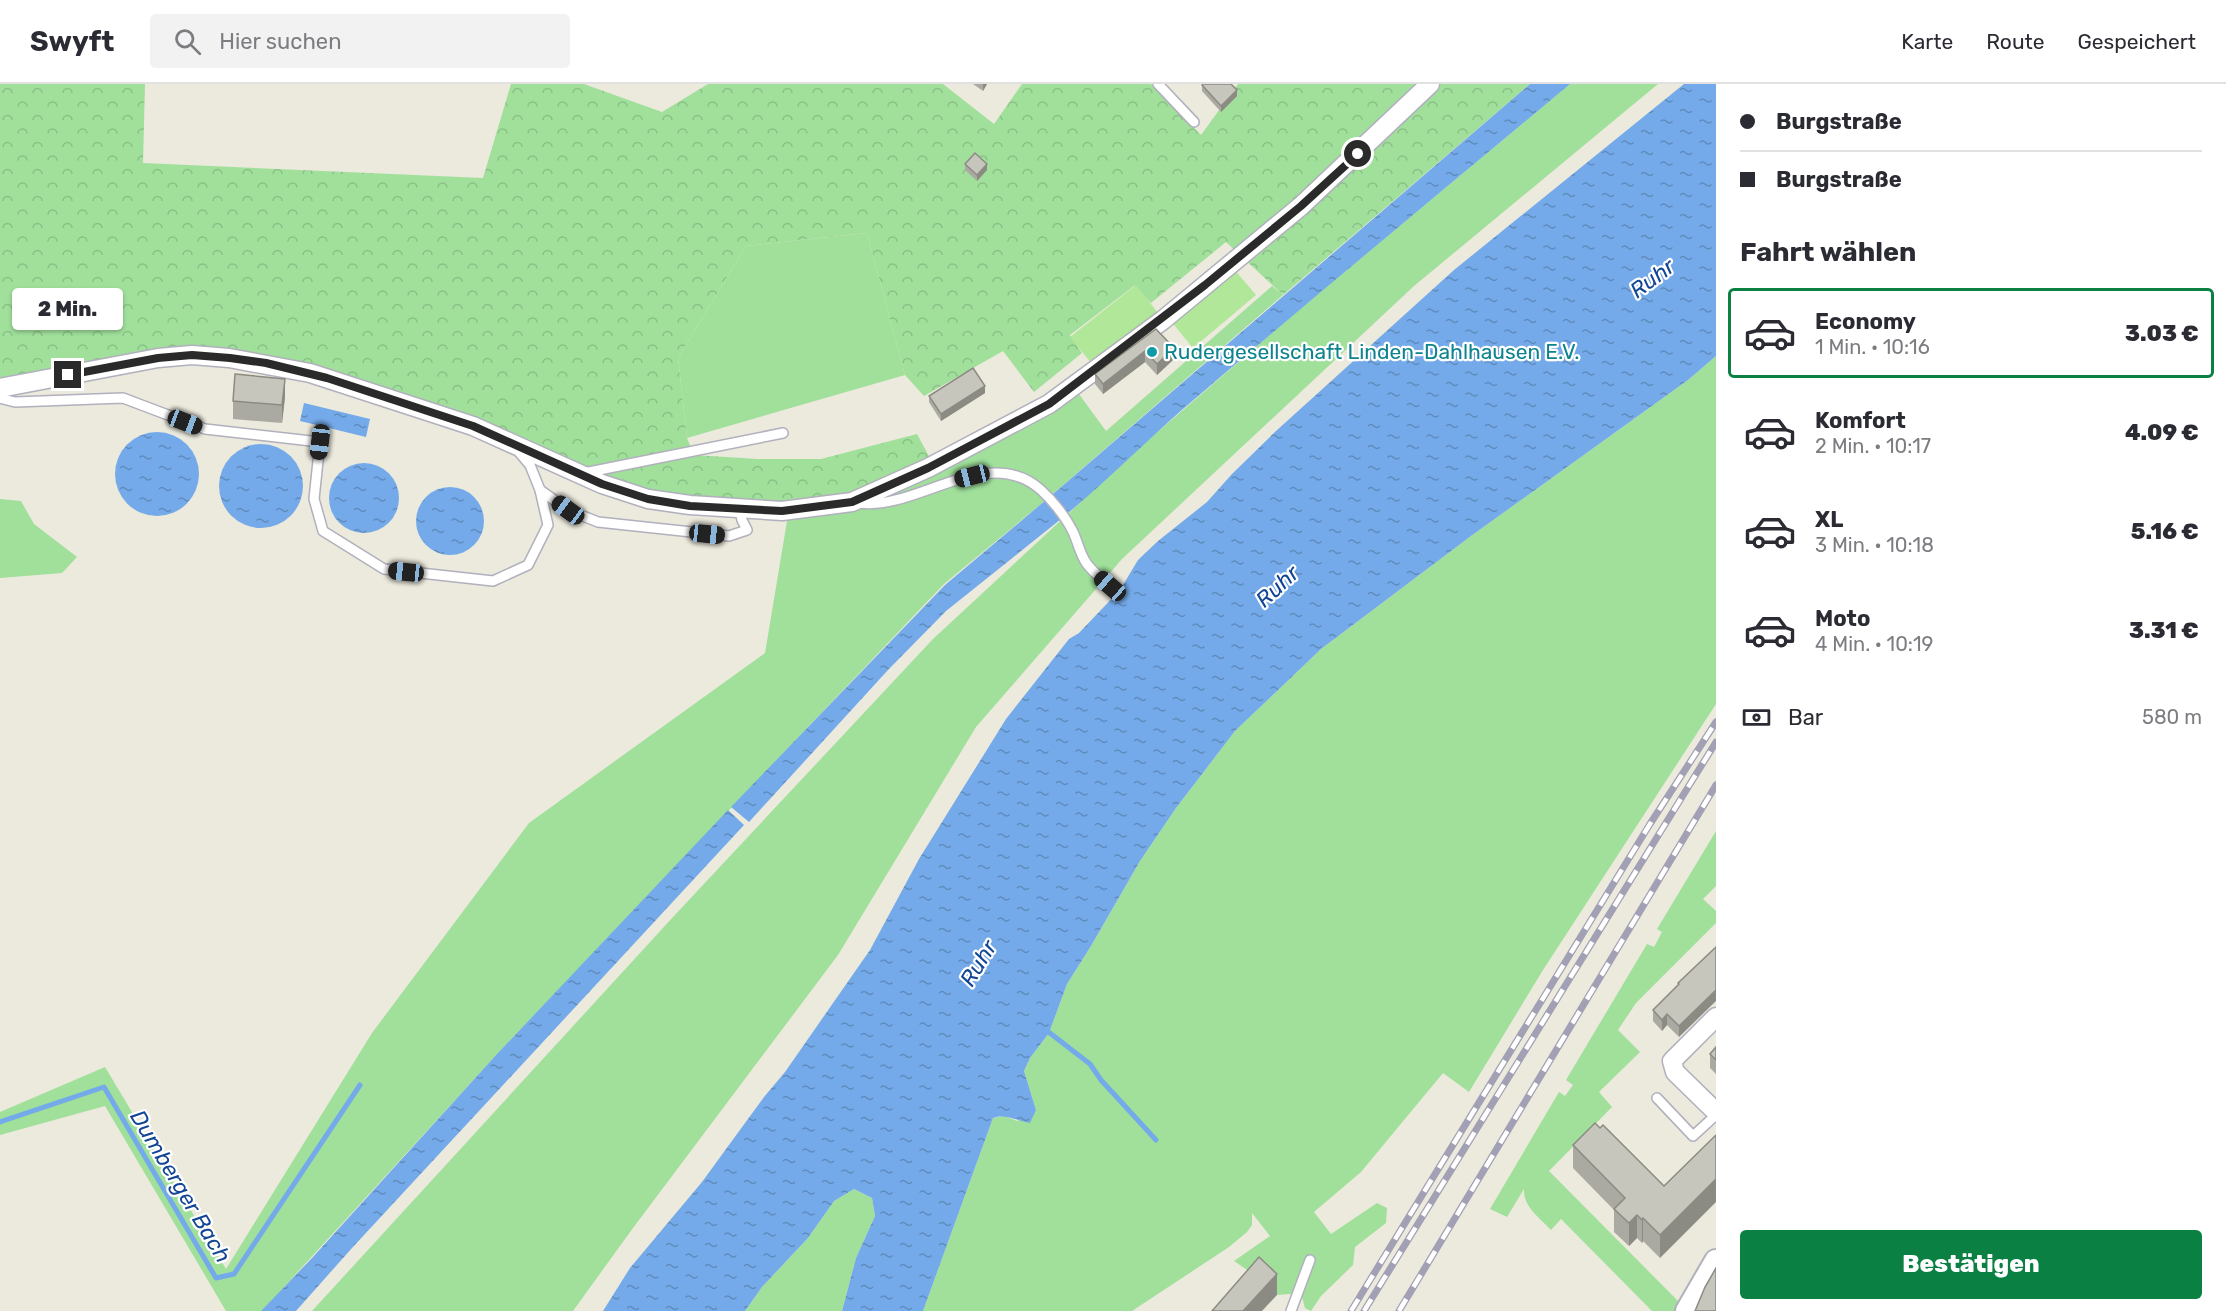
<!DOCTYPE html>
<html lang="de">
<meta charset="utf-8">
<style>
:root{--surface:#fff;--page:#f2f2f3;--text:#2b2b33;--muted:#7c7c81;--line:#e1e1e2;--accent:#0b8043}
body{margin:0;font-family:Rubik,sans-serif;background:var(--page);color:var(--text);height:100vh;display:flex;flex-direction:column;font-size:22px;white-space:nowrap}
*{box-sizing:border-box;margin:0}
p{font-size:20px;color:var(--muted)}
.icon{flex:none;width:33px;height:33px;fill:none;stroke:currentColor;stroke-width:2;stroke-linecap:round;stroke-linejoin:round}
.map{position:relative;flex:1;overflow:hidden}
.sheet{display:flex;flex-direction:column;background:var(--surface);width:510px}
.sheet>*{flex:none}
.top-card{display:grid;align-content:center;height:132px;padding:0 24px;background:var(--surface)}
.end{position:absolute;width:27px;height:27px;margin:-14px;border:8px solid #2a2a2a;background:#fff;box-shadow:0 0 0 3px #fff}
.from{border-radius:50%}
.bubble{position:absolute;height:42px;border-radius:6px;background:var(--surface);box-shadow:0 2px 4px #0004;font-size:20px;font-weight:800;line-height:42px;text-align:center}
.car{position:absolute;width:18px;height:36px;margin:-18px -9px;border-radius:8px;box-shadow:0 0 4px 2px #0007;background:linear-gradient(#222 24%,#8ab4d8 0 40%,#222 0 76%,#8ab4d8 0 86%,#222 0)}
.top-card b{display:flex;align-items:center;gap:21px;height:57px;font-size:22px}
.top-card b+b{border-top:2px solid var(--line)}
.top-card i{width:15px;height:15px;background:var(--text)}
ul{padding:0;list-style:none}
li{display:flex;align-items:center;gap:18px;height:90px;margin:0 12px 9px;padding:0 12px;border:3px solid transparent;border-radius:6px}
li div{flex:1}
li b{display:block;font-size:22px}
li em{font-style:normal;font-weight:800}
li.active{border-color:var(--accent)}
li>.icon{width:54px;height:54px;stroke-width:1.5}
h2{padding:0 24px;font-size:27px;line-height:72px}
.pay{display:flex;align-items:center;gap:15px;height:66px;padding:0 24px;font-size:22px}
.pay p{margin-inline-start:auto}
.cta{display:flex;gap:12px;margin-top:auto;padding:12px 24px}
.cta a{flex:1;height:69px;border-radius:6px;background:var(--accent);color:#fff;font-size:24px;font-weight:800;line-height:69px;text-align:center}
header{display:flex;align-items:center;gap:36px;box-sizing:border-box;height:84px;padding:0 30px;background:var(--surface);border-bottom:2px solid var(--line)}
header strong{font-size:28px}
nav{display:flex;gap:33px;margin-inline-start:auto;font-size:21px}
.search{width:420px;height:54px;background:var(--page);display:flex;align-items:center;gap:15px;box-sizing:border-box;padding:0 21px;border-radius:6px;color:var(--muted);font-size:22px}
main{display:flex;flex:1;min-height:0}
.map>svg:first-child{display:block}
.green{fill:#a0e09b}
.forest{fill:url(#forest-crowns)}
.pitch{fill:#b0e798}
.water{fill:url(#water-ripples)}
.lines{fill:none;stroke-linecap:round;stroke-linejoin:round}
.stream{stroke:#74aae9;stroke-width:5}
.service-casing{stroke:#b1b0bd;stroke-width:12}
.minor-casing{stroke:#b1b0bd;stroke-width:21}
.tertiary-casing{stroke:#b1b0bd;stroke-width:26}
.service{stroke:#fff;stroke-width:9}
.minor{stroke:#fff;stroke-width:18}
.tertiary{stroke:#fff;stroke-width:22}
.rail-casing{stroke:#a2a0b4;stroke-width:7}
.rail{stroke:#fff;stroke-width:4.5;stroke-dasharray:14;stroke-linecap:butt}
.wall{fill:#abaaa2}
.shaded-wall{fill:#8b8b84}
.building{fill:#c7c6bc;stroke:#8b8b84;stroke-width:1.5}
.route{stroke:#2a2a2a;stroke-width:8}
.culture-dot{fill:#0f9aa8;stroke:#fff;stroke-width:2}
.labels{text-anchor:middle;stroke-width:4.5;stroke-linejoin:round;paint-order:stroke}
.culture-label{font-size:21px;fill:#0d838f;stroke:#fff;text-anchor:start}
.water-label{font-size:22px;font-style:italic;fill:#134595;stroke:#fff}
</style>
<header>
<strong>Swyft</strong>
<div class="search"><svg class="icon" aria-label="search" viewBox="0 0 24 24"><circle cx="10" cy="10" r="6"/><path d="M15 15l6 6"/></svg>Hier suchen</div>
<nav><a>Karte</a><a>Route</a><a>Gespeichert</a></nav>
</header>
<main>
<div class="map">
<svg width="1716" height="1227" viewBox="0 0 1716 1227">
<defs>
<pattern id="forest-crowns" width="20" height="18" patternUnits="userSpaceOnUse" patternTransform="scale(1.5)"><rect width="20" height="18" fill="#a0e09b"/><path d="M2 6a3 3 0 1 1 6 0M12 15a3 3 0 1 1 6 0" fill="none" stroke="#8ac086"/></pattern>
<pattern id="water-ripples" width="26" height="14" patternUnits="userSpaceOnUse" patternTransform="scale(1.5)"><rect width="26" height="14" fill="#74aae9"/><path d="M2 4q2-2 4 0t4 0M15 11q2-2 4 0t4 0" fill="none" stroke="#5f8bbd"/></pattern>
</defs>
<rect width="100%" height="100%" fill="#ece9dd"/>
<g class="green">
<polygon points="1570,0 1658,0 1414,202 1122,475 976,643 838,871 633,1144 573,1227 312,1227 673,833 933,555 1139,364 1295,229"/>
<polygon points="867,149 905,291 687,354 678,274 746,162"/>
<polygon points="1272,202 1283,211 1047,415 944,500 499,968 262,1227 226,1227 105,1022 0,1051 0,1028 105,983 226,1185 372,949 529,739 765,569 788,431 858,414 1076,306 1106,347"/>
<polygon points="1716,272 1716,620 1543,886 1469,1008 1443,989 1361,1088 1314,1128 1331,1150 1377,1119 1387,1124 1386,1139 1355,1163 1353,1181 1321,1212 1311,1227 1305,1224 1301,1209 1277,1211 1259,1194 1234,1177 1270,1152 1252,1129 1252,1141 1247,1148 1229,1163 1132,1227 923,1227 993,1034 1005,1032 1017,1037 1036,1026 1024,987 1030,974 1049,949 1067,900 1091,862 1140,777 1176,724 1235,647 1321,565 1471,452 1688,296"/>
<polygon points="0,415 21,417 34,440 77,473 62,489 0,494"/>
<path d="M1716,747V802L1703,815L1716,827V839L1636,919L1618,946L1640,968L1599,1008L1612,1023L1549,1087L1681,1220L1677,1227H1652L1561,1135L1551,1146C1540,1134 1523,1123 1524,1105L1507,1133L1490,1125L1559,1008L1565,1012L1573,1001L1566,996L1647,860L1654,863L1662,848L1657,845Z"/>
<polygon points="854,1105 872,1114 875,1132 856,1174 842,1227 745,1227 762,1203 808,1154 834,1117"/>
</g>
<polygon class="forest" points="0,0 145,0 143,79 483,94 511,0 584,0 662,28 708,0 943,0 994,40 1022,0 1151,0 1201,51 1238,0 1530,0 1283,211 1226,158 1151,219 1134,202 1070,251 1082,269 1034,308 1003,267 924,312 905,291 867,149 746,162 678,274 687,354 694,371 758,375 821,375 917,350 931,376 858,414 788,424 671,417 578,385 481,335 263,270 237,268 0,295"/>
<g class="pitch">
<polygon points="1233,184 1256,211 1193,264 1170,236"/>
<polygon points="1136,201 1158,229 1092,280 1070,253"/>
</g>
<g class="water">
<path d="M1530,0H1570C1441,108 1311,215 1183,325C1144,359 1108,396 1068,429L1053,410Z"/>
<path d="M1684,0H1716V272L1688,296L1471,452L1321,565L1235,647L1176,724L1140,777L1091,862L1067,900L1049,949L1030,974L1024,987L1036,1026L1030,1039C1018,1037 1004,1029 993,1034L923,1227H842L856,1174L875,1132L872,1114L854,1105L834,1117L808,1154L762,1203L745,1227H603L630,1184L702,1098L764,1013L785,988L870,866L919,775L1006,635L1069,555L1079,549L1120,506L1138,476L1158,457L1207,418L1232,390L1276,347L1454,186Z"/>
<polygon points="304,319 370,335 366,353 300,337"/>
<circle cx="157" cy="390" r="42"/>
<circle cx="261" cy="402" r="42"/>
<circle cx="364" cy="414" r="35"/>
<circle cx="450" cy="437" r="34"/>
<polygon points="1047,415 1061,435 946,527 888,586 749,738 731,723 945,501"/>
<polygon points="728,726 744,741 352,1164 296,1227 261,1227 312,1174 497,970"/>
</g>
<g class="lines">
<g class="stream">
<polyline points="1046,946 1090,980 1101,996 1156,1056"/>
<polyline points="0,1038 104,1003 216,1194 234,1190 360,1001"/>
</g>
<defs>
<g id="service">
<polyline points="1158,0 1194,38"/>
<polyline points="0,314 15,318 123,314 205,345 320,358 314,415 323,447 384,485 493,497 528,481 548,441 540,406 530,381 519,368"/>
<polyline points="584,389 783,349"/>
<polyline points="540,406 568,426 598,438 729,452 747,446 742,436 739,423"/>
<path d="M860,419C917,427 987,358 1041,406C1052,416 1065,432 1072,446C1078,457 1079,469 1087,480C1093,488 1102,495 1110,502"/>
<polyline points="1657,1014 1693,1052 1716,1031"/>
<polyline points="1291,1227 1310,1176"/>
</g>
<g id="minor">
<polyline points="0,304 158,274 192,271 229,274 310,289 427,327 473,342 602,400 648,415 690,421 782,427 852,418 928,384 1049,320 1163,236 1301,122 1430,0"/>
<polyline points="1716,933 1672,977 1675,988 1716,1028"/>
</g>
<polyline id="tertiary" points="1687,1227 1716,1177"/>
</defs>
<use href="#service" class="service-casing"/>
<use href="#minor" class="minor-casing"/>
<use href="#tertiary" class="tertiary-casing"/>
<use href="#service" class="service"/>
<use href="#minor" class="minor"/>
<use href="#tertiary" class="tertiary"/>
<defs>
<g id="rail">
<polyline points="1351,1227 1650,740 1716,638"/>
<polyline points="1364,1227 1716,658"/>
<polyline points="1399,1227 1716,701"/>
</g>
</defs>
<use href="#rail" class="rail-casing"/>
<use href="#rail" class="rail"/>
</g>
<g class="wall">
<polygon points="973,0 987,0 983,7"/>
<polygon points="1202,1 1237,12 1221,28 1202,7"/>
<polygon points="965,80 987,86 977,97 965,86"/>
<polygon points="1156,245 1174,275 1157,291 1145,278 1103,310 1095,300 1095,290"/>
<polygon points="985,309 941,337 929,318 929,312"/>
<polygon points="285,313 282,339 233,335 233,317"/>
<polygon points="1716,863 1679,953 1667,941 1662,947 1653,937 1653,926 1678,902 1678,899"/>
<polygon points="1716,963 1716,990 1710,984 1710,970"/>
<polygon points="1573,1061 1664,1102 1660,1174 1643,1157 1642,1159 1637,1154 1629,1162 1614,1148 1614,1126 1573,1084"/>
</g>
<g class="shaded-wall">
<polygon points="983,0 987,0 983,7"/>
<polygon points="1237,6 1237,12 1221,28 1221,22"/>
<polygon points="987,80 987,86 977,97 977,91"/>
<polygon points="1174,264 1174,275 1157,291 1157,280"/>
<polygon points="1145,267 1145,278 1103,310 1103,300"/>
<polygon points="285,295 285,313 282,339 282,321"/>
<polygon points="985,302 985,309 941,337 941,330"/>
<polygon points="1716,906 1716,917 1679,953 1679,942"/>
<polygon points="1667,930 1667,941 1662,947 1662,936"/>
<polygon points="1716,1095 1716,1118 1660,1174 1660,1151"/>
<polygon points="1637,1131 1637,1154 1629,1162 1629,1139"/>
<polygon points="1643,1134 1643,1157 1642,1159 1642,1136"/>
<polygon points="1277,1190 1277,1211 1262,1227 1243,1227"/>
</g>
<g class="building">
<polygon points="1203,0 1231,0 1237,6 1221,22 1202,1"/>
<polygon points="975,69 987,80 977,91 965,80"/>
<polygon points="1156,245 1174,264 1157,280 1145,267 1103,300 1095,290"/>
<polygon points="973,284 985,302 941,330 929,312"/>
<polygon points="235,290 285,295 282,321 233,317"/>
<polygon points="1716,863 1716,906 1679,942 1667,930 1662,936 1653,926 1679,900 1678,899"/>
<polygon points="1716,963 1716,976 1710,970"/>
<polygon points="1595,1039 1600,1044 1603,1041 1664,1102 1716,1051 1716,1095 1660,1151 1643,1134 1642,1136 1637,1131 1629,1139 1614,1125 1625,1114 1573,1061"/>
<polygon points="1259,1173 1277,1190 1243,1227 1212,1227"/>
<polygon points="1716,1184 1716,1227 1695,1227 1705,1203"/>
</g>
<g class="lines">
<polyline class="route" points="68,291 158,274 192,271 230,274 266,279 327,294 473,342 602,400 648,415 690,422 782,427 852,418 928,384 1049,320 1205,201 1301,122 1358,70"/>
</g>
<circle class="culture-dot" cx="1152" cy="268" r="6"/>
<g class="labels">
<g class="culture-label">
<text x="1164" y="275">Rudergesellschaft Linden-Dahlhausen E.V.</text>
</g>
<g class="water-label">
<text transform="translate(1652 194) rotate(-37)" y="8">Ruhr</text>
<text transform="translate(1277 502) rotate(-43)" y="8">Ruhr</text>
<text transform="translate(978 879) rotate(-59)" y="8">Ruhr</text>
<text transform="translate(181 1102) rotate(59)" y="8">Dumberger Bach</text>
</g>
</g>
</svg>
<i class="end from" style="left:1358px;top:70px"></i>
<i class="end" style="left:68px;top:291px"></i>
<div class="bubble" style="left:12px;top:204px;width:111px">2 Min.</div>
<i class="car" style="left:185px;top:338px;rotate:111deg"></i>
<i class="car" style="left:320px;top:358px;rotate:187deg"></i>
<i class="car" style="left:972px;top:392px;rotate:256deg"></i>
<i class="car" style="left:568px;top:426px;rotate:306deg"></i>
<i class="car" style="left:707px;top:450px;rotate:96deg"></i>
<i class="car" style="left:406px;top:488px;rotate:276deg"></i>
<i class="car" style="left:1110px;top:502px;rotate:311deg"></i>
</div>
<section class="sheet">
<div class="top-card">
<b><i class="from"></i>Burgstraße</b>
<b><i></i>Burgstraße</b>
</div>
<h2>Fahrt wählen</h2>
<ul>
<li class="active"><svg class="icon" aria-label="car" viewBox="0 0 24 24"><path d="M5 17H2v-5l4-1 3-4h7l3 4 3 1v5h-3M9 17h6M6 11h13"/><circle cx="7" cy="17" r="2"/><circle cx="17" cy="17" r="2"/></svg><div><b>Economy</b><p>1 Min. · 10:16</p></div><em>3.03 €</em></li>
<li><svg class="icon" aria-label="car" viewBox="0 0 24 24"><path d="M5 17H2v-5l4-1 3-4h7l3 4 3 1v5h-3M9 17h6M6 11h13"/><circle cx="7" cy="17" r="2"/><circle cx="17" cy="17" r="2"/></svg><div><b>Komfort</b><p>2 Min. · 10:17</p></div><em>4.09 €</em></li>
<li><svg class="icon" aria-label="car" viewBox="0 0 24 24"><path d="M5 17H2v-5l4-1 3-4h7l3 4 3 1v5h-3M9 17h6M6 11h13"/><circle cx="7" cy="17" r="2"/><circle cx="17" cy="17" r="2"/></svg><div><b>XL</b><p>3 Min. · 10:18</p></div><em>5.16 €</em></li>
<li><svg class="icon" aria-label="car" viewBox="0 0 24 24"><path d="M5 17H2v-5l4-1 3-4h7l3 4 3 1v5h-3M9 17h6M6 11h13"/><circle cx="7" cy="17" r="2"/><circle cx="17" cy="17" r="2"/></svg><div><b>Moto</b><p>4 Min. · 10:19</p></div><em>3.31 €</em></li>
</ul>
<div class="pay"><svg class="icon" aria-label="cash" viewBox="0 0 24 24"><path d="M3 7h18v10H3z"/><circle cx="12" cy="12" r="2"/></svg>Bar<p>580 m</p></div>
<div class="cta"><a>Bestätigen</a></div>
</section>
</main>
